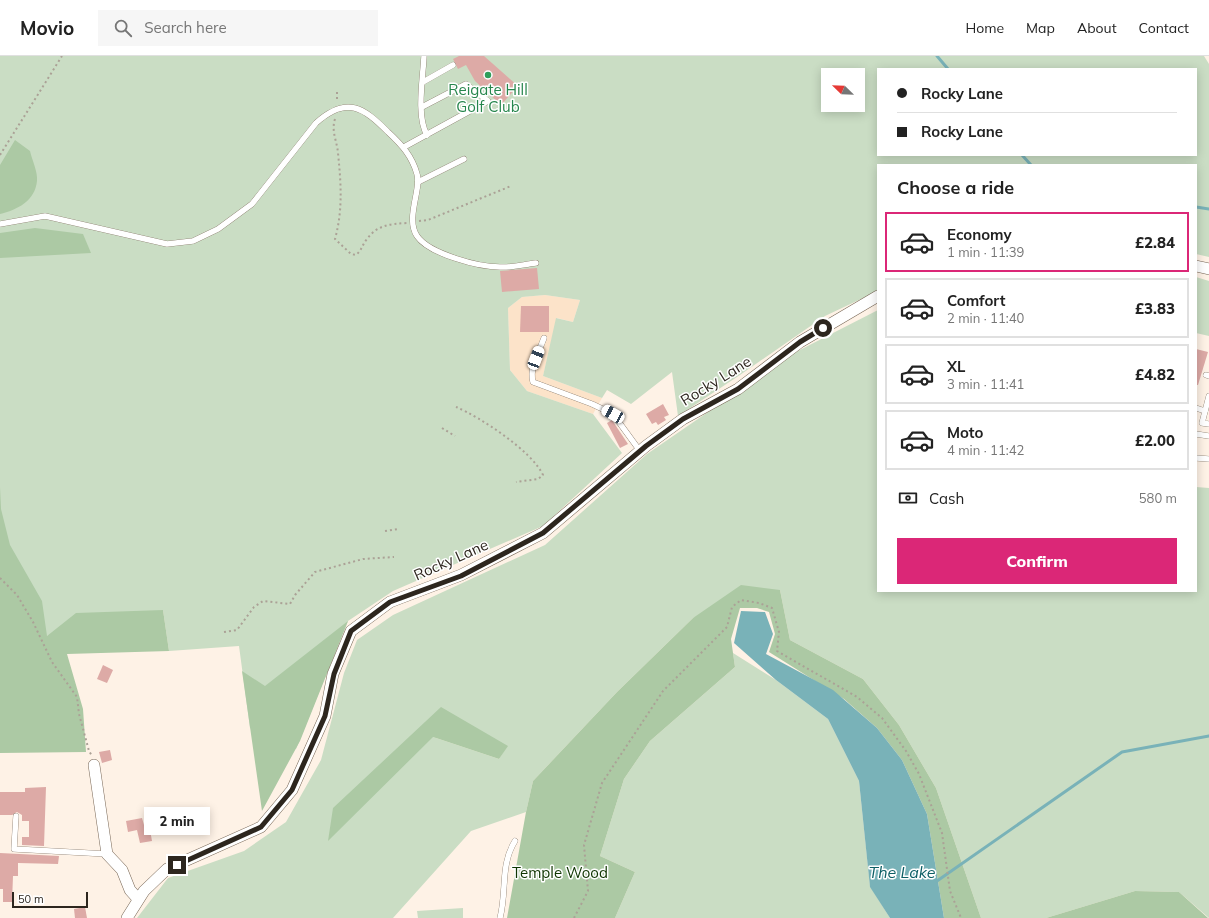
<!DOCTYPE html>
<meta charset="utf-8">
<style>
:root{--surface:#fff;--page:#f6f6f6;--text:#222;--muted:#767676;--line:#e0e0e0;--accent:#db2777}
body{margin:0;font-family:Mulish,sans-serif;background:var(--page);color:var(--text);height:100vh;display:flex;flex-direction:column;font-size:15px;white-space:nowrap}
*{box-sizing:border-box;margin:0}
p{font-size:13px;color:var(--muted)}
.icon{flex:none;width:22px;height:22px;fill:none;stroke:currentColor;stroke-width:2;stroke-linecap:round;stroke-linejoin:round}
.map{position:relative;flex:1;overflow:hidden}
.details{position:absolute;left:877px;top:108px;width:320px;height:428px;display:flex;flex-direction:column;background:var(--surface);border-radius:0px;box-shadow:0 2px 10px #0003}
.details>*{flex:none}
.top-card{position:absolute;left:877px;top:12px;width:320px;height:88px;border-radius:0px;box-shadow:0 2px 10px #0003;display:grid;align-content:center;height:88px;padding:0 20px;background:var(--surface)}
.needle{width:26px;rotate:293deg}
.tools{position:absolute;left:821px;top:12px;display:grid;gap:8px}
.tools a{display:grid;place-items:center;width:44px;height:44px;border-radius:0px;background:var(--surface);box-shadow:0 2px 10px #0003;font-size:20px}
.scale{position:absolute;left:12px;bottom:10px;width:76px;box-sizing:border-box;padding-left:4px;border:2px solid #2d261e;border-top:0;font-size:11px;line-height:14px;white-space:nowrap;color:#2d261e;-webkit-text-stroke:3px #fff;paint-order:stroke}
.end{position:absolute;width:18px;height:18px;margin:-9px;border:5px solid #2d261e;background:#fff;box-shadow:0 0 0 2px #fff}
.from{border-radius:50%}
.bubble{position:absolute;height:28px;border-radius:0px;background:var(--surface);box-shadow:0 2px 10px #0003;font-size:13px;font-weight:800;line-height:28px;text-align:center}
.car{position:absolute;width:12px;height:24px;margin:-12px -6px;border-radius:5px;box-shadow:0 0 3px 1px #0007;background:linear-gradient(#fff 24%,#345 0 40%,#fff 0 76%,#345 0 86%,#fff 0)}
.top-card b{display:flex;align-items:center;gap:14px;height:38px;font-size:15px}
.top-card b+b{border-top:1px solid var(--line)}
.top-card i{width:10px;height:10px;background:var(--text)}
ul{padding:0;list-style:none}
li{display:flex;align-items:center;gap:12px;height:60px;margin:0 8px 6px;padding:0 12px;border:2px solid var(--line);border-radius:0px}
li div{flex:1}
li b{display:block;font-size:15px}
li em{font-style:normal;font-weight:800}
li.selected{border-color:var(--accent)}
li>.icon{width:36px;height:36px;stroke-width:1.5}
h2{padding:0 20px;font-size:18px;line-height:48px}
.pay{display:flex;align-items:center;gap:10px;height:44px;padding:0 20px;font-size:15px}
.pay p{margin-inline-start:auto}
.action{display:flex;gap:8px;margin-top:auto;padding:8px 20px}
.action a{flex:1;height:46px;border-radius:0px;background:var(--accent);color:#fff;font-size:16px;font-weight:800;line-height:46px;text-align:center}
header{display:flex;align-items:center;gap:24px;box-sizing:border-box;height:56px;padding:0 20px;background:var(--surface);border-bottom:1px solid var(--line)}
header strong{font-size:19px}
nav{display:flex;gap:22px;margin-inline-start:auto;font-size:14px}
.search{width:280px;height:36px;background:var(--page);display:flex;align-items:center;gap:10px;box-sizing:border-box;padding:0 14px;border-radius:0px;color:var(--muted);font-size:15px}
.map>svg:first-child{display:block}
.built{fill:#fce3c9}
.green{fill:#caddc4;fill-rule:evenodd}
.forest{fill:#acc9a4}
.water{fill:#79b2b8}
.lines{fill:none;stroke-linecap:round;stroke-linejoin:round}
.stream{stroke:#79b2b8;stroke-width:3}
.building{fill:#ddaaa6}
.lane-casing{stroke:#766554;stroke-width:6}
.street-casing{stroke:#766554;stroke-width:12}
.path{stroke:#aba196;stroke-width:2;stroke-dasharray:2 3;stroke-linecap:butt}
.lane{stroke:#fff;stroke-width:5.5}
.street{stroke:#fff;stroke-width:11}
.route{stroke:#2d261e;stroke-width:5}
.leisure-dot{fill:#2e9e5b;stroke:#fff;stroke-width:1.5}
.labels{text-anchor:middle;stroke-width:3;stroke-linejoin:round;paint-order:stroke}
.leisure-label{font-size:15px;fill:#27864d;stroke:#fff}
.street-label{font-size:15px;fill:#2d261e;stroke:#fff}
.park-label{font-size:15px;fill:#0f3501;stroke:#fff}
.water-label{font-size:16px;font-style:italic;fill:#0d5f66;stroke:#fff}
</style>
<header>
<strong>Movio</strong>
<div class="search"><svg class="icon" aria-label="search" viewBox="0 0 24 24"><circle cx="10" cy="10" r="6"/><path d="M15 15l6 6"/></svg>Search here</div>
<nav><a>Home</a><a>Map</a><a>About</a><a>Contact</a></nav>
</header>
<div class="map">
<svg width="1209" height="862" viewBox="0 0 1209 862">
<rect width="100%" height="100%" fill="#fef2e6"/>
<polygon class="built" points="545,239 580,244 573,266 557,262 543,320 602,342 593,358 527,335 510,314 508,252 522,241"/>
<g class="green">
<path d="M0,0H1204L1209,8V201L1196,198V109H878V235L825,260L740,319L678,360L672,316L631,348L607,334L602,342L543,320L556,262L573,266L580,244L545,239L522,241L508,252L510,314L527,335L593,358L622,397L543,470L393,535L348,565L296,693L250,672L239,590L169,595L163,554L47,580L0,565ZM878,13H1196V99H878ZM828,19H858V49H828Z"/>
<polygon points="1196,221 1209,225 1209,280 1196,277"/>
<path d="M878,254V535H1196V431L1209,432V862L1179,836L1135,835L1046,862H981L936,732L899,669L863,623L790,584L780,534L693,562L617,636L533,725L526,756L471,775L393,862H137L168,822L244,795L286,766L321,704L344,617L357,584L393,559L545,489L647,398L794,297ZM433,681L507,690L499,703Z"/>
<polygon points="733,597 776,624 828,663 859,725 870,830 890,862 615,862 635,816 600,800 624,723 650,685 735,611"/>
<polygon points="463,852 463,862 418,862 417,855"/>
</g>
<g class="forest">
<path d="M15,84L30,95C32,104 38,116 37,125C35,145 17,154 0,158V109Z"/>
<polygon points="35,172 83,178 91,197 0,202 0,177"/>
<polygon points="0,431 1,453 10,489 42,545 47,580 76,557 163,554 169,595 67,598 83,653 86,696 0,697"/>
<polygon points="741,529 780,534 790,584 863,623 899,669 936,732 981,862 944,862 927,758 902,704 877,672 844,643 769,596 775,578 769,556 757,552 740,552 731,583 735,611 650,685 624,723 600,800 635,816 615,862 507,862 526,756 533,725 617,636 693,562"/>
<polygon points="348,565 300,685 262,755 242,615 265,630"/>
<polygon points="441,651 508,690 499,703 433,681 328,785 333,752"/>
<polygon points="1135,835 1179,836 1208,862 1046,862"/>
</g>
<polygon class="water" points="741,555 765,556 773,578 766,598 833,634 877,672 902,704 927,758 944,862 890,862 870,831 859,725 828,663 776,624 734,587"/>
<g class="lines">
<g class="stream">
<polyline points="937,0 948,13"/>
<polyline points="1022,99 1031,109"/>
<polyline points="1196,151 1209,153"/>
<polyline points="937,825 1122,696 1209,680"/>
</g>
</g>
<g class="building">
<polygon points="459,0 484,0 518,30 501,49 475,25 466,9 458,13 453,3"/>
<polygon points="537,212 539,233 502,236 500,215"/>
<polygon points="521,250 549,250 549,276 520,276"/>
<polygon points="1196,293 1208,296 1198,329 1196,329"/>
<polygon points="663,348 669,359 664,361 666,364 658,369 656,366 652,368 646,358"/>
<polygon points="612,364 628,388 620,392 607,367"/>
<polygon points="103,609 113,614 107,627 97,623"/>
<polygon points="110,694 112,704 102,707 99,696"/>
<polygon points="46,731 44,790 22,789 22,781 29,781 29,765 22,765 22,759 17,756 12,759 0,759 0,736 25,736 25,732"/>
<polygon points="142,762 144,769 149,768 152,785 140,787 137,774 128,776 126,765"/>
<polygon points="0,797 59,800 58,808 18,807 18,820 13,820 12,846 3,846 3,833 0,833"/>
<polygon points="85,851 87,862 75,862 74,853"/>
</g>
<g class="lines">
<defs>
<g id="lane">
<path d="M424,0C423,22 416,60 427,79"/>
<polyline points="423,26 453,9"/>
<polyline points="404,91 488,45 466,28 422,51"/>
<polyline points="418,126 464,103"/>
<path d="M0,168L45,160L167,188L193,185L218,173L252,148L316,67C347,39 364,52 388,76C402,89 412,100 417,118C422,132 405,162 417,180C429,198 479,211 500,211C512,212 525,208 536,207"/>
<path d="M544,282C539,296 529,312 533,326L592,348L613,358L640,395"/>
<polyline points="1206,319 1209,320"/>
<polyline points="1209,340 1202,367 1209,368"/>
<polyline points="1196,352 1205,355"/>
<polyline points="1196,378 1209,380"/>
<polyline points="1196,402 1209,403"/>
<polyline points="16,760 14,793 107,798"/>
<path d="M500,862C507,835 500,809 515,785"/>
</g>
<g id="street">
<polyline points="1196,210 1209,213"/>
<polyline points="94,709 107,798 122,814 130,834 138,843"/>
<polyline points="127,862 144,835 167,813 261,771 292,734 325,660 333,618 351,575 390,546 461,519 543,477 646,390 683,363 738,333 800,286 878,240"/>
</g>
</defs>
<use href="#lane" class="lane-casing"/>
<use href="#street" class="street-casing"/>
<g class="path">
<polyline points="337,36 337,46"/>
<path d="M335,63C331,75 337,85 338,97C341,127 343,154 335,183L351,198L356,199C362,194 362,189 367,183C377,169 390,168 407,167"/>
<polyline points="0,99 62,0"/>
<polyline points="419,165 428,164 511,130"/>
<path d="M456,351C480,361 532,395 543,419L538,423L516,426"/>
<polyline points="442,372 455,380"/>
<polyline points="385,475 398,473"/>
<polyline points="0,522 17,539 33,566 52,606 77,641 79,658 89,695 92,700"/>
<polyline points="224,576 237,574 254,551 263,545 290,548 295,539 315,516 363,503 394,501"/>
<polyline points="574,862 588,835 584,789 602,727 663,635 727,571 732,551 741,544 759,547 772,552 779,576 777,595 857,641 882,662 906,695 919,718 942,777 950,835 961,862"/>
</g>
<use href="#lane" class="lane"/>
<use href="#street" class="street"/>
</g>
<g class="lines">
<polyline class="route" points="177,809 261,771 292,734 325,660 334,618 351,575 390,546 461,520 543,477 646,390 683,363 738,333 800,286 823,272"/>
</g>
<circle class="leisure-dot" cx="488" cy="19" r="4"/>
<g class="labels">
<g class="leisure-label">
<text x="488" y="39">Reigate Hill<tspan x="488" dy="17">Golf Club</tspan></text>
</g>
<g class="street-label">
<text transform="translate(716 325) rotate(-32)" y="5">Rocky Lane</text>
<text transform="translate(451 504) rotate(-24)" y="5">Rocky Lane</text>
</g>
<g class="park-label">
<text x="560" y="822">Temple Wood</text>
</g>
<g class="water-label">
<text x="902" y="822">The Lake</text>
</g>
</g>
</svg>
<div class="tools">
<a><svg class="needle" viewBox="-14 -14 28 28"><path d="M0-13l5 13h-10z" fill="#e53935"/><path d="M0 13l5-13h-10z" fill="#767676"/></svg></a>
</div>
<div class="scale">50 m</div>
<i class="end from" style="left:823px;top:272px"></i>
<i class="end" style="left:177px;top:809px"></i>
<div class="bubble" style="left:144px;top:751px;width:66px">2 min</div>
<i class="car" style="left:536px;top:302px;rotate:21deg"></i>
<i class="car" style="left:613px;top:358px;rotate:299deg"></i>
<div class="top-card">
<b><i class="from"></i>Rocky Lane</b>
<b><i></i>Rocky Lane</b>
</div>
<section class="details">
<h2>Choose a ride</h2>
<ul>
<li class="selected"><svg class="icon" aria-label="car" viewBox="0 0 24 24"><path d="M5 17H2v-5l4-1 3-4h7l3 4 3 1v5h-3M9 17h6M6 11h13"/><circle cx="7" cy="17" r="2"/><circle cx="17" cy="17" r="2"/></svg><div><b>Economy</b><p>1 min · 11:39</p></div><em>£2.84</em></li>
<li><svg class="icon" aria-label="car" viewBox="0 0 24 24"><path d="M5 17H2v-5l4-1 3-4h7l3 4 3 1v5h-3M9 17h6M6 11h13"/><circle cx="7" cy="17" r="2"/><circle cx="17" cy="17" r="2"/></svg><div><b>Comfort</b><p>2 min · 11:40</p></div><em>£3.83</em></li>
<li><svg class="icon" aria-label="car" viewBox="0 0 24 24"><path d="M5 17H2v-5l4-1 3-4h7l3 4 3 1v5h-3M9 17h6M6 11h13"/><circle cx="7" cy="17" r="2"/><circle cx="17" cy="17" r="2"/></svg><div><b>XL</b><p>3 min · 11:41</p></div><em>£4.82</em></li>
<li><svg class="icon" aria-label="car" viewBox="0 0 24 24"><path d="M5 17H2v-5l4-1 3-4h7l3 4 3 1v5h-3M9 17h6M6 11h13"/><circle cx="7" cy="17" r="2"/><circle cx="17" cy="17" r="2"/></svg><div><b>Moto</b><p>4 min · 11:42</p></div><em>£2.00</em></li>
</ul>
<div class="pay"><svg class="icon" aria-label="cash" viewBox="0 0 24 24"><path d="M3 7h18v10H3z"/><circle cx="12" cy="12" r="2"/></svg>Cash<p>580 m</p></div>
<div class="action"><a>Confirm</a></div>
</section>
</div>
